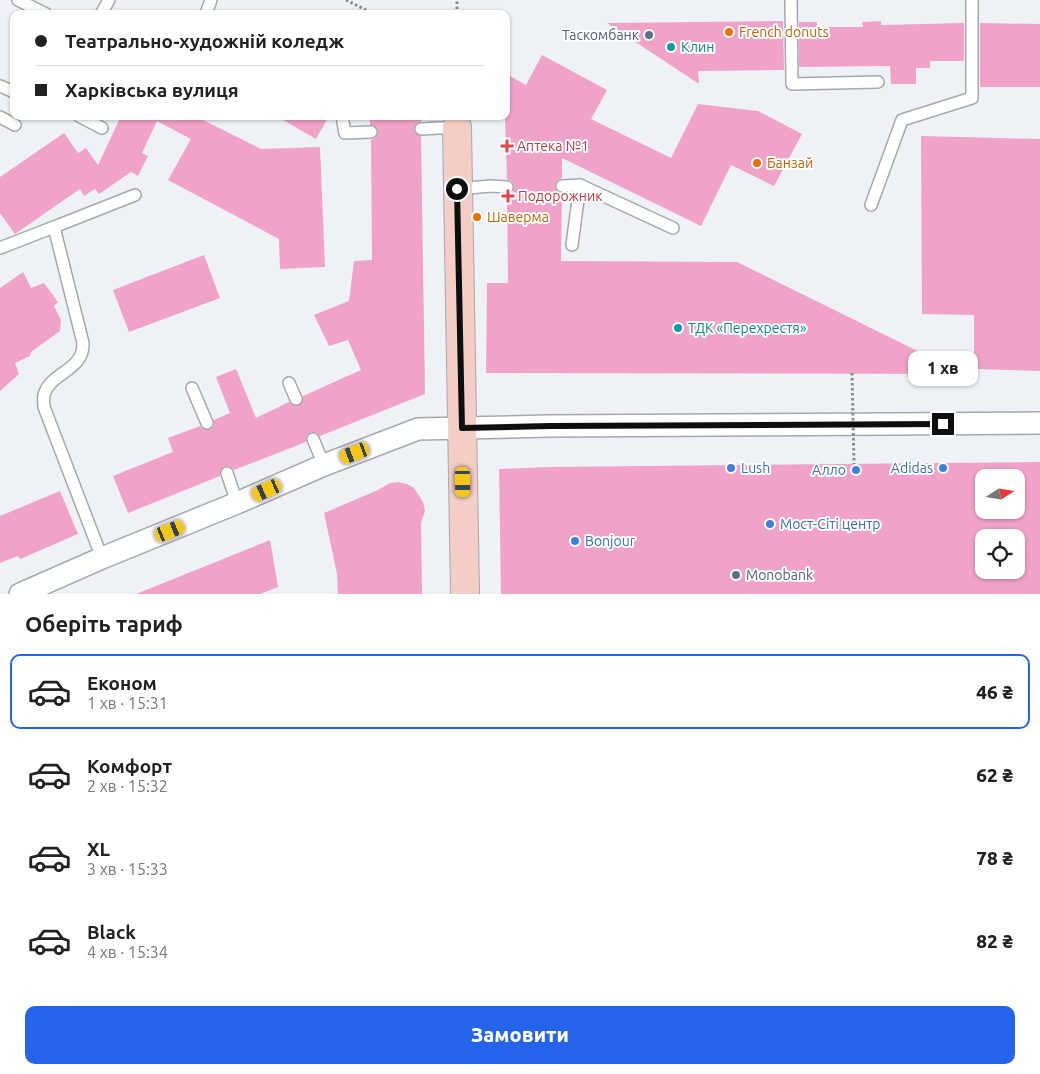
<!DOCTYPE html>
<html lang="uk">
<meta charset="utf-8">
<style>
:root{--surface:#fff;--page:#f2f2f2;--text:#222;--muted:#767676;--line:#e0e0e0;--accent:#2563eb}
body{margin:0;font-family:Ubuntu,sans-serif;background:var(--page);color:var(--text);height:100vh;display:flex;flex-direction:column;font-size:19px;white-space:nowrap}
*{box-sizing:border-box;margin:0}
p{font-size:16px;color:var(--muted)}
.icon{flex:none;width:28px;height:28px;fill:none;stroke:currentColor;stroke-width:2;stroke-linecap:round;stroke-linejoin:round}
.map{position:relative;height:594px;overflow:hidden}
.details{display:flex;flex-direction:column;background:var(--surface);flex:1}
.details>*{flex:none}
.guide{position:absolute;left:10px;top:10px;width:500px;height:110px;border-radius:10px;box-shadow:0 1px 4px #0004;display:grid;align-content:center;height:110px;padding:0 25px;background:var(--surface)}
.needle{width:32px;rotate:78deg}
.buttons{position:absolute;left:975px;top:469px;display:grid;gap:10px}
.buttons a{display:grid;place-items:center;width:50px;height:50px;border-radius:10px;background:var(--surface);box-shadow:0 1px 4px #0004;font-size:25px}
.end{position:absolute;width:22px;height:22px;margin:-11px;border:6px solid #0d0e10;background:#fff;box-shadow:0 0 0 2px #fff}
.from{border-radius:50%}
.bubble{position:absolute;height:35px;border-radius:10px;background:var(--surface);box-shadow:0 1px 4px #0004;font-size:16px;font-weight:800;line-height:35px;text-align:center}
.car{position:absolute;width:15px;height:30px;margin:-15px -8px;border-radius:6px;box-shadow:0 0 4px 1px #0007;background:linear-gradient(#f5c518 24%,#345 0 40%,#f5c518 0 76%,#345 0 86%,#f5c518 0)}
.guide b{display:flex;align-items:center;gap:18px;height:48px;font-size:19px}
.guide b+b{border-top:1px solid var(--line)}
.guide i{width:12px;height:12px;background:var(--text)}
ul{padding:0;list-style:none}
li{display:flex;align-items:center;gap:15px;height:75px;margin:0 10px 8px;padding:0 15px;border:2px solid transparent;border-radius:10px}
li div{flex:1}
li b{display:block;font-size:19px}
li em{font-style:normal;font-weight:800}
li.current{border-color:var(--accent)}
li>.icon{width:45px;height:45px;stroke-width:1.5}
h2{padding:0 25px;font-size:22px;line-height:60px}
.button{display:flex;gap:10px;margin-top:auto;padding:10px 25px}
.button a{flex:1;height:58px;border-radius:10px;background:var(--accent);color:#fff;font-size:20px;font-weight:800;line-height:58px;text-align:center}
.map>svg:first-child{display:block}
.building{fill:#f0a2c8;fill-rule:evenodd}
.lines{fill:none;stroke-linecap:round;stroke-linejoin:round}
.lane-casing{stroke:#a5a8ad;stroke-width:14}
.street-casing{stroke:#a5a8ad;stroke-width:24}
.secondary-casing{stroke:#a5a8ad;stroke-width:30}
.path{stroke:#8a8c90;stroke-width:3;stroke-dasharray:2.5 2.5;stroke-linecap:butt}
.lane{stroke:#fff;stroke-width:11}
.street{stroke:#fff;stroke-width:21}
.secondary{stroke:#f4cdc6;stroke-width:28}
.path-bridge{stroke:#8a8c90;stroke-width:3;stroke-dasharray:2.5 2.5;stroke-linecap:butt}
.route{stroke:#0d0e10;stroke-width:6}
.food-dot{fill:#e8710a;stroke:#fff;stroke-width:2}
.service-dot{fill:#5c6f8a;stroke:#fff;stroke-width:2}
.culture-dot{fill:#0f9aa8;stroke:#fff;stroke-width:2}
.health-dot{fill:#e0444e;stroke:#fff;stroke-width:2}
.shop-dot{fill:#3f7fe0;stroke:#fff;stroke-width:2}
.labels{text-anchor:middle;stroke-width:4;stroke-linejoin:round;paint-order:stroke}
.food-label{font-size:14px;fill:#c56008;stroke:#fff;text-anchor:start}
.service-label{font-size:14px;fill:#4e5e75;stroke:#fff;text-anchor:end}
.culture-label{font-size:14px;fill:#0d838f;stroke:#fff;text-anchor:start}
.health-label{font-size:14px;fill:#be3a42;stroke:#fff;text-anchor:start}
.shop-label{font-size:14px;fill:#366cbe;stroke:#fff;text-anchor:start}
</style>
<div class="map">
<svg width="1040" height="594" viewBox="0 0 1040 594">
<rect width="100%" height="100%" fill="#eef2f7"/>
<g class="building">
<polygon points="783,21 784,70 698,71 699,84 607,23"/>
<polygon points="881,21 881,25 964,23 964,61 930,61 930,68 916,68 916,84 891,84 890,66 799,67 799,22 817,22 817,27 863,27 862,22"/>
<polygon points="980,23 1040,24 1040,87 980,87"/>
<polygon points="542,55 607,90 591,119 671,158 698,104 758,111 802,134 774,186 731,165 701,226 562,158 562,178 558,180 555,186 556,190 562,193 561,261 737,262 964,374 486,373 487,283 508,283 507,194 513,192 514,187 512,181 507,179 505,116 506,116 506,74 526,85"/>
<polygon points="121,116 195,116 261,149 320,147 325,267 280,269 279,239 168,180 191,139 157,121 142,153 148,156 138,176 131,172 99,194 95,189 84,196 80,189 15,234 0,213 0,177 64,133 78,153 86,148 98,165"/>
<polygon points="276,116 329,116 316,139"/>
<polygon points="370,116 421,116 421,122 417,123 414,129 415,133 421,136 425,394 320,436 317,433 311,432 307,435 306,442 234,470 229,466 224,466 220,471 220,476 128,513 113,476 173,452 168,438 200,426 203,429 209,430 213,427 214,420 230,413 216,377 236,369 256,418 289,402 295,406 299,406 303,400 303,396 361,370 348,340 329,346 314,315 349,301 354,261 372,260 371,140 375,138 378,132 377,128 370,125"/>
<polygon points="921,136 1040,139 1040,371 974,369 974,315 922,314"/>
<polygon points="204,255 220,298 129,332 113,290"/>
<polygon points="23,272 31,288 44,283 58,302 54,306 61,320 60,331 31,352 30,356 15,363 19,374 0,391 0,288"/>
<path d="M1040,462V594H501L499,469L551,467ZM984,478H1016V510H984ZM984,538H1016V570H984Z"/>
<polygon points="398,482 407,484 414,488 423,502 425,511 421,523 422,594 338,594 337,574 324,513 378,490 390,483"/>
<polygon points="60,491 78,534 20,559 18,556 0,563 0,516"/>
<polygon points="270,540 278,587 260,594 136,594"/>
</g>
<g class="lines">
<defs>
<g id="lane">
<polyline points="18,0 46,14"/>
<polyline points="791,0 792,84 878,82"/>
<polyline points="101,14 109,0"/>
<polyline points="206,14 211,0"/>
<polyline points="0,86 14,92"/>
<polyline points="79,116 102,128"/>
<polyline points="342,116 345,133 371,132"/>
<polyline points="0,117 15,125"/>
<polyline points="421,129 457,127"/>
<polyline points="562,186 580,185 673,228"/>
<polyline points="457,189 490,186 507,187"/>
<polyline points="871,205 902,120 972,98 972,0"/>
<polyline points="572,245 580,185"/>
<polyline points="0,248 54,227"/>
<polyline points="289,383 296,399"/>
<polyline points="192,388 207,423"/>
<polyline points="313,439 324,465"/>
<polyline points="227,473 237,503"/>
<path d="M102,558L44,407C44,403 43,399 44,395C50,372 84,371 83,343L54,227L135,195"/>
</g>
<polyline id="street" points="20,594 102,558 237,503 324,465 418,429 549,426 1040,423"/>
<polyline id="secondary" points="457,127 465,594"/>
</defs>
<use href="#lane" class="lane-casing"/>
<use href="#street" class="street-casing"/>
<use href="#secondary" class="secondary-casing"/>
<g class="path">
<polyline points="346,0 374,14"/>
<polyline points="457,14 457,0"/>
</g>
<use href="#lane" class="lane"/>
<use href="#street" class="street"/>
<use href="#secondary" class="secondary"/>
<polyline class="path-bridge" points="852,373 854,464"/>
</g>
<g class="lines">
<polyline class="route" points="457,189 462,428 550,426 943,424"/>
</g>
<g class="food-dot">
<circle cx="729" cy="32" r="5"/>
<circle cx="757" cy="163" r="5"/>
<circle cx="477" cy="217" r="5"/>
</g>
<g class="service-dot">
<circle cx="649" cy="35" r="5"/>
<circle cx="736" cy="575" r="5"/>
</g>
<g class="culture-dot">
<circle cx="671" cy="47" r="5"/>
<circle cx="678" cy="328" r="5"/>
</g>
<g class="health-dot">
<path d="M504.5 138.5h5v5h5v5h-5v5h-5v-5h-5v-5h5z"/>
<path d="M505.5 188.5h5v5h5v5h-5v5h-5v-5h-5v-5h5z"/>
</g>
<g class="shop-dot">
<circle cx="731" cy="468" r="5"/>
<circle cx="943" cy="468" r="5"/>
<circle cx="856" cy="470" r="5"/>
<circle cx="770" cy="524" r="5"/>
<circle cx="575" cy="541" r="5"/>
</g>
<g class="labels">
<g class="food-label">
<text x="739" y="37">French donuts</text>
<text x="767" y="168">Банзай</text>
<text x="487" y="222">Шаверма</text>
</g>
<g class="service-label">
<text x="639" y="40">Таскомбанк</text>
<text x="746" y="580" text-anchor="start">Monobank</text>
</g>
<g class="culture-label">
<text x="681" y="52">Клин</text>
<text x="688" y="333">ТДК «Перехрестя»</text>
</g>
<g class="health-label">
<text x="517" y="151">Аптека №1</text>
<text x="518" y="201">Подорожник</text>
</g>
<g class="shop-label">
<text x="741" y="473">Lush</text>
<text x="933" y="473" text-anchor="end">Adidas</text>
<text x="846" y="475" text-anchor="end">Алло</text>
<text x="780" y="529">Мост-Сіті центр</text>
<text x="585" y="546">Bonjour</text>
</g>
</g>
</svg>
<div class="buttons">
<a><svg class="needle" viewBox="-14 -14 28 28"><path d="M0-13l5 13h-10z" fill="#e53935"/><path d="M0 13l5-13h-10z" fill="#767676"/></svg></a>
<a><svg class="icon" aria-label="locate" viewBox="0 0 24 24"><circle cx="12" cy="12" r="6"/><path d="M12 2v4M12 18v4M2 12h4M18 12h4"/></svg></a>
</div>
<i class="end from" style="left:457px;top:189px"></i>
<i class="end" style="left:943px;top:424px"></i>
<div class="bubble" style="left:908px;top:351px;width:70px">1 хв</div>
<i class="car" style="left:355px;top:453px;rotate:249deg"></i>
<i class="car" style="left:463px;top:482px;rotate:179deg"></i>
<i class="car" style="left:267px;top:490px;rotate:246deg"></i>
<i class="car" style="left:170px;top:531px;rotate:68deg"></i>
<div class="guide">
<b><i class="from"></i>Театрально-художній коледж</b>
<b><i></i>Харківська вулиця</b>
</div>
</div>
<section class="details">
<h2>Оберіть тариф</h2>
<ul>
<li class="current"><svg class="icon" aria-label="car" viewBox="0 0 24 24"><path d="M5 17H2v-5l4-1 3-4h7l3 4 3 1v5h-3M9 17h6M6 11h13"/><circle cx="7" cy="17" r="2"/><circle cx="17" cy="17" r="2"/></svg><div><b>Економ</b><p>1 хв · 15:31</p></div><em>46 ₴</em></li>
<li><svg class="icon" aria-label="car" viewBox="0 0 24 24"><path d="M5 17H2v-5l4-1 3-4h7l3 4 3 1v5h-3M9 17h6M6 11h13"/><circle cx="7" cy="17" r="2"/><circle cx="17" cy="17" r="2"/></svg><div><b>Комфорт</b><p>2 хв · 15:32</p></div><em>62 ₴</em></li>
<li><svg class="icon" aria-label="car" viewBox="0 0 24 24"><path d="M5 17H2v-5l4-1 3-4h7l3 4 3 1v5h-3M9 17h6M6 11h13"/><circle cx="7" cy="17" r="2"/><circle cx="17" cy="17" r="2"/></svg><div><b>XL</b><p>3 хв · 15:33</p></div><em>78 ₴</em></li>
<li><svg class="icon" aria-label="car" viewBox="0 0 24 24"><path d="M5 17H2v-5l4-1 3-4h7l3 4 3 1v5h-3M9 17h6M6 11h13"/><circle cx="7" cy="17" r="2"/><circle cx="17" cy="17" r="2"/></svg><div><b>Black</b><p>4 хв · 15:34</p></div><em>82 ₴</em></li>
</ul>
<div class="button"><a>Замовити</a></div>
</section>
